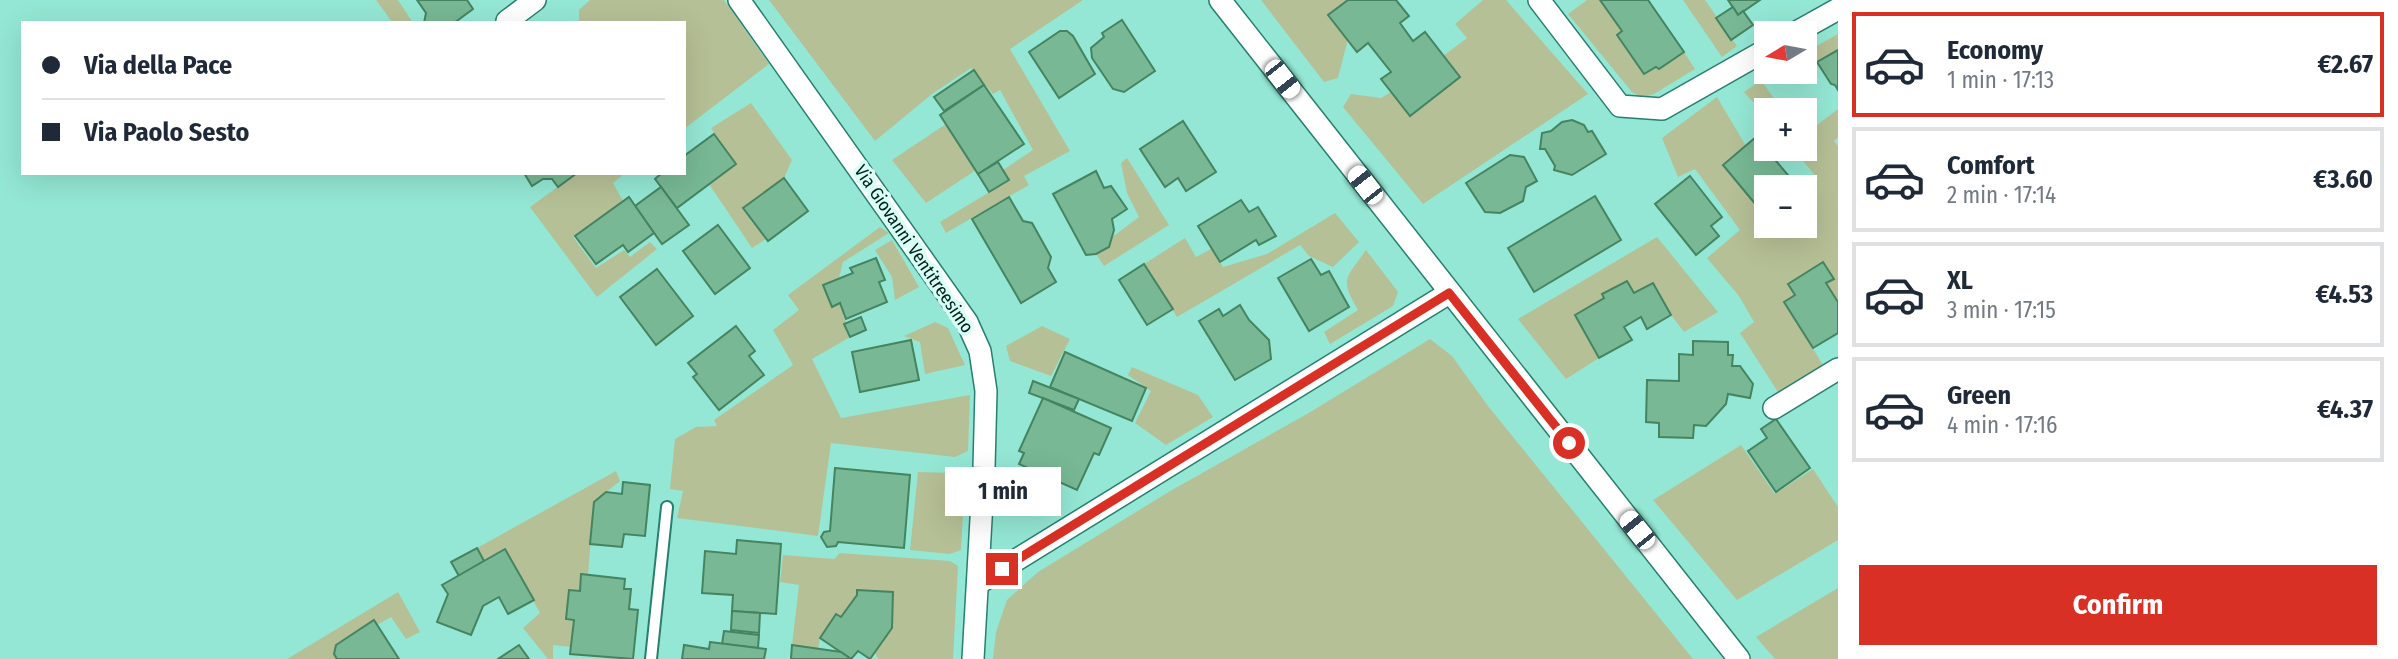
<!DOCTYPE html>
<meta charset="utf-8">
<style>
:root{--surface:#fff;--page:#f6f6f7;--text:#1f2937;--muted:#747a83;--line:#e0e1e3;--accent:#d93025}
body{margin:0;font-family:"Fira Sans Condensed",sans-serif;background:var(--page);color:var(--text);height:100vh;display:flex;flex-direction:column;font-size:26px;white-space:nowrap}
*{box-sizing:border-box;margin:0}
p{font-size:23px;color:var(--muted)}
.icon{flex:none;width:38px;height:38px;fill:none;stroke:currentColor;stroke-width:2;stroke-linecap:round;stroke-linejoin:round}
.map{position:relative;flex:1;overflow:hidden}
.sheet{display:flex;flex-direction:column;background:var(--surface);width:560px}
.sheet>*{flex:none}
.guide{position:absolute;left:21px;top:21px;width:665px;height:154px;border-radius:0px;box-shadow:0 7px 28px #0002;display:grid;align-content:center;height:154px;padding:0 21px;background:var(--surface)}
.needle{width:46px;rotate:260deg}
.controls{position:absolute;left:1754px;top:21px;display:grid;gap:14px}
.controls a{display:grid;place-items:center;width:63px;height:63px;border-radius:0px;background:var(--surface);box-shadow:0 7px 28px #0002;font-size:35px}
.end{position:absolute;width:32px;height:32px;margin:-16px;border:9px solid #d93025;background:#fff;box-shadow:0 0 0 4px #fff}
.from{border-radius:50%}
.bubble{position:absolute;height:49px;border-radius:0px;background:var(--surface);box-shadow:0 7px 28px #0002;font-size:23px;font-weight:700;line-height:49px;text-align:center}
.car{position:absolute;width:21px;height:42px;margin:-21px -10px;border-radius:9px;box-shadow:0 0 5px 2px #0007;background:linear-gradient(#fff 24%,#345 0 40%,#fff 0 76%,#345 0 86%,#fff 0)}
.guide b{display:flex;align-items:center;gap:24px;height:66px;font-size:26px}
.guide b+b{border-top:2px solid var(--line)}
.guide i{width:18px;height:18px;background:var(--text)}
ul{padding:12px 0 0;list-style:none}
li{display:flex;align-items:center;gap:21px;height:105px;margin:0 14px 10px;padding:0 7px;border:4px solid var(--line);border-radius:0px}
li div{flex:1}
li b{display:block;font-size:26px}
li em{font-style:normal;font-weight:700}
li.on{border-color:var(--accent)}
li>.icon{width:63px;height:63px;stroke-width:1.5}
.button{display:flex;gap:14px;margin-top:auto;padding:14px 21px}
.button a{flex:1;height:80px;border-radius:0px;background:var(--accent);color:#fff;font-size:28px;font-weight:700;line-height:80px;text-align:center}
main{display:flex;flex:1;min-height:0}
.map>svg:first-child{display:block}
.green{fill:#b6c096}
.building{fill:#78b894;stroke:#448461;stroke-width:2}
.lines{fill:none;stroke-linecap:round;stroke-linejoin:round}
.service-casing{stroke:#277f6f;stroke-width:14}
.minor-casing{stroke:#277f6f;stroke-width:24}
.service{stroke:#fff;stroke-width:10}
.minor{stroke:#fff;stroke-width:21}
.route{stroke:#d93025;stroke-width:9}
.labels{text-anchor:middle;stroke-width:7;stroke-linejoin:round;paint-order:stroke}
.street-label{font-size:18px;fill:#001f19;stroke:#d7fff5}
</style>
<main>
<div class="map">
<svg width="1838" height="659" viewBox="0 0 1838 659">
<rect width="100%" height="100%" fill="#94e7d4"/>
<g class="green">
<polygon points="376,0 398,0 413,23 393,23"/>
<polygon points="590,0 724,0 769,64 684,129 684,23 579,23 579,10"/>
<polygon points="769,0 1083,0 1010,49 1070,151 1024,176 1029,185 946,233 940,222 1009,180 1003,170 1033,150 1000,90 993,94 971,68 932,94 875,141"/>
<polygon points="1261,0 1347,0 1329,15 1348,39 1338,78 1324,82"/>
<polygon points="1483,0 1506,0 1588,94 1423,204 1343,107 1351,94 1381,98 1391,92 1410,116 1443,56 1467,38 1455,24"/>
<polygon points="1587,0 1600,0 1622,31 1618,35 1644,74 1657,68 1659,69 1684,52 1695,69 1654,94 1642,98 1632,92 1568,14"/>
<polygon points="1683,0 1705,0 1737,46 1722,57"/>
<polygon points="1838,34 1838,50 1804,68 1804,53"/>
<polygon points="1761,80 1782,110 1766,110 1766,117 1744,92"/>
<polygon points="1717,97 1746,146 1723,165 1766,217 1766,226 1804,226 1804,191 1818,179 1793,149 1804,149 1804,135 1838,109 1838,138 1834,141 1838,146 1838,302 1826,283 1834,279 1795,295 1785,303 1823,365 1780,395 1740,333 1754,322 1739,296 1707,258 1740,230 1695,169 1678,177 1662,138"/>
<polygon points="751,103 792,160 784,178 743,208 766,239 752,248 709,184 736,164 711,128"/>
<polygon points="946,124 976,170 926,203 892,160"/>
<polygon points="1127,158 1169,225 1104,266 1096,254 1109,247 1111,238 1139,217 1127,193 1121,163"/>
<polygon points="577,173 625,173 613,183 623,201 573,237 596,268 624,250 630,257 650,242 657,249 597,297 530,207"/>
<polygon points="1335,213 1359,242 1333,267 1309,256 1300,245 1177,317 1144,264 1185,238 1196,257 1211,249 1223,267 1267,254"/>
<polygon points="880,227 889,233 843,262 832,306 840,303 850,337 812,359 841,418 970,395 968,451 955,457 831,443 818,536 677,518 683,491 670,489 675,439 696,427 717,426 714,420 793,365 773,330 799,310 788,295"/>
<polygon points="1657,237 1718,312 1684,332 1671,315 1653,283 1634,293 1626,281 1603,294 1604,298 1575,315 1599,358 1566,379 1518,319"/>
<polygon points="892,240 919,287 895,300 892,277 875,250"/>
<path d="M1366,250L1398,292L1393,306L1330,344L1324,332L1358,310C1339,278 1346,279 1366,250Z"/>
<polygon points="935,322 948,328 965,365 925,374 920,342 904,336"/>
<polygon points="1042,326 1070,339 1051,376 1010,361 1006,346"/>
<polygon points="1430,339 1452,356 1488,406 1693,659 993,659 996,632 1007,600 1038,572 1172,490 1307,414"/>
<polygon points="1132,367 1198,395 1213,417 1166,445 1135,423 1151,391 1128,375"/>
<polygon points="1741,445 1775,494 1813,469 1838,507 1838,540 1737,600 1653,500"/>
<polygon points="616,471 620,481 594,502 588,575 581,574 580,591 569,590 566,619 574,620 571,647 553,645 553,659 548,659 523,628 540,613 505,549 484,561 477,548"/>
<polygon points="918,472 954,473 965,480 961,550 950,554 910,550"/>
<polygon points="840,553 950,561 958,566 953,659 878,659 875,652 892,628 893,592 857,590 857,595 841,617 836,614 820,638 818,649 792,645 799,585 780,582 783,555 834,559"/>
<polygon points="1838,588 1838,659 1775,659 1756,637"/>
<polygon points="398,592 420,632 406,639 391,617 377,625 374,620 336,645 334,654 337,659 287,659"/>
</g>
<g class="building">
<polygon points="417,0 467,0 473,9 454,23 424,23 426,13"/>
<polygon points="1348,0 1396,0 1409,16 1400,23 1413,41 1425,32 1460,77 1410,116 1381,79 1391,72 1368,43 1357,52 1328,15"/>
<polygon points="1600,0 1648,0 1684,52 1659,69 1656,67 1644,74 1617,35 1622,31"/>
<polygon points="1728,0 1760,0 1738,15"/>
<polygon points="1733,7 1738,15 1743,11 1753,25 1731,40 1716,18"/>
<polygon points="1122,20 1155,71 1124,92 1113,89 1092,58 1091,48 1104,37 1102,33"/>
<polygon points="1060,31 1067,31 1073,36 1095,74 1059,98 1029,52"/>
<polygon points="1838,50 1838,90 1835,85 1831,84 1817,62"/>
<polygon points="974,70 984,85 944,111 934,97"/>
<polygon points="984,85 1024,144 978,174 940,115"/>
<polygon points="1572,120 1584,125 1588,132 1592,131 1606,154 1572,175 1554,170 1555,166 1545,149 1540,149 1542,133 1551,131 1562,122"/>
<polygon points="1183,121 1216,172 1186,191 1178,178 1165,187 1140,149"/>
<polygon points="714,134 736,164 677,208 655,179 662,173 684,173 684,156"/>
<polygon points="1756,137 1798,187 1766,187 1766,217 1723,165"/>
<polygon points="1510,155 1524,157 1537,181 1526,187 1523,201 1500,213 1485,212 1466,183"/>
<polygon points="998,162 1009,180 989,192 978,174"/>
<polygon points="1096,171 1104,188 1111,186 1127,209 1112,219 1114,230 1109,247 1096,254 1086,255 1053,194"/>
<polygon points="524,173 577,173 558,187 552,179 543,179 532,186"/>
<polygon points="1690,176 1722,217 1711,226 1719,236 1696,255 1655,204"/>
<polygon points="784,178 808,211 768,241 743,208"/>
<polygon points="661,187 689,225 662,244 635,206"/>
<polygon points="1595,196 1621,240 1534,292 1508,248"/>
<polygon points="629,197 654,233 628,252 623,245 596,264 575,236"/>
<polygon points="1009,197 1023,221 1032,223 1051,257 1048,268 1056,282 1021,303 972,219"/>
<polygon points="1241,200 1249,212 1258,207 1276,236 1259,245 1256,240 1220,262 1198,226"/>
<polygon points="718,225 750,268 715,294 683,251"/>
<polygon points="876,258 885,280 879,282 887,302 846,319 840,303 832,307 823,285 853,273 850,268"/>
<polygon points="1311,259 1321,275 1329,271 1349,307 1309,331 1278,278"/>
<polygon points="1823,262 1834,279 1826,283 1838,302 1838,333 1813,348 1784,302 1795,295 1788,284"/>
<polygon points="1144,264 1173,309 1147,325 1119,280"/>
<polygon points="657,269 693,316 656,345 620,297"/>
<polygon points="1627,281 1634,293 1653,283 1671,315 1647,329 1641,317 1624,327 1632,340 1599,358 1575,315 1604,298 1602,294"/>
<polygon points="1240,305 1249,320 1269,340 1271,359 1235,380 1199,321 1219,309 1223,316"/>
<polygon points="861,317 866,330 850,337 844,324"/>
<polygon points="736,326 755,351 749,356 764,375 719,410 693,377 697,374 688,363"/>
<polygon points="911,340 919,380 860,392 852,352"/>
<polygon points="1693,341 1728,342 1728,355 1733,355 1732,366 1740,366 1753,384 1750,398 1728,394 1726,404 1706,426 1694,425 1693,438 1659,437 1659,423 1646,422 1647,380 1679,381 1679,354 1693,355"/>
<polygon points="1065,352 1146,388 1132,421 1050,387"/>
<polygon points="1033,381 1079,399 1074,410 1029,393"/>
<polygon points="1043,398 1111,428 1099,455 1094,453 1077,490 1019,464 1024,453 1019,451"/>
<polygon points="1776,419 1810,468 1776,492 1748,451 1767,438 1761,429"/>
<polygon points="835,468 910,475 904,548 838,542 836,546 827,547 821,537 824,532 830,531"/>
<polygon points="623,482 650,485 645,536 624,534 622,547 590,544 594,502 606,492 622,494"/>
<polygon points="737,540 781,544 776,614 732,611 733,595 702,593 705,551 736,554"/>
<polygon points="477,548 484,561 459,576 451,562"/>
<polygon points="505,549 534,600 508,614 499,597 483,606 471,635 437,622 448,594 442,585"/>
<polygon points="581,574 625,579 624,589 631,589 629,609 638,610 633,659 570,654 574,620 566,619 569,590 580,591"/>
<polygon points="857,590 893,592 892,628 870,659 858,651 851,659 820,638 836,614 841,617 857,595"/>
<polygon points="732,611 760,613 759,633 731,630"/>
<polygon points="374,620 399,659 337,659 334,654 336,645"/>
<polygon points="724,631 759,635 758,648 722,644"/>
<polygon points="710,642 766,649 764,659 682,659 684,645 709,649"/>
<polygon points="519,645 529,659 498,659"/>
<polygon points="792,645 841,652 851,659 791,659"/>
</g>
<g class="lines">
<defs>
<polyline id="service" points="651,659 667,507"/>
<g id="minor">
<polyline points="739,0 967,322 980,351 986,391 984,467 973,659"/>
<polyline points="1220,0 1739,659"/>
<polyline points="1539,0 1620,106 1662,109 1766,50"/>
<polyline points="507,21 535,0"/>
<polyline points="1795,33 1838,9"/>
<polyline points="1774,408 1838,369"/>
<polyline points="979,583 1449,293"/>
</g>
</defs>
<use href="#service" class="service-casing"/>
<use href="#minor" class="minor-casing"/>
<use href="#service" class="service"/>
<use href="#minor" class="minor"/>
</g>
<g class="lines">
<polyline class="route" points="1002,569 1449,293 1569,443"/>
</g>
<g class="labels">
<g class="street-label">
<text transform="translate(914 249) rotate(56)" y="6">Via Giovanni Ventitreesimo</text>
</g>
</g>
</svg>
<div class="controls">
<a><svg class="needle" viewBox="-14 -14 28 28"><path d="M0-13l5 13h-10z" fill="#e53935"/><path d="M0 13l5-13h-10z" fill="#747a83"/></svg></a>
<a>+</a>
<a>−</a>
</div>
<i class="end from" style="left:1569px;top:443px"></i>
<i class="end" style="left:1002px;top:569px"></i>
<div class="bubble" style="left:945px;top:467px;width:116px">1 min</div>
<i class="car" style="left:1282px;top:79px;rotate:142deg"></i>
<i class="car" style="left:1365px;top:185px;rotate:322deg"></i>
<i class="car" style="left:1637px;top:530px;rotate:321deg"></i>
<div class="guide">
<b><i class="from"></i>Via della Pace</b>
<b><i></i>Via Paolo Sesto</b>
</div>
</div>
<section class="sheet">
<ul>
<li class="on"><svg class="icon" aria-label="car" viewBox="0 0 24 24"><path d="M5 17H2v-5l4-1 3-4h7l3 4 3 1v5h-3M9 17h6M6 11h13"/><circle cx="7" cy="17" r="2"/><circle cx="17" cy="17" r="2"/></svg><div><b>Economy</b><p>1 min · 17:13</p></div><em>€2.67</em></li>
<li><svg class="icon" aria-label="car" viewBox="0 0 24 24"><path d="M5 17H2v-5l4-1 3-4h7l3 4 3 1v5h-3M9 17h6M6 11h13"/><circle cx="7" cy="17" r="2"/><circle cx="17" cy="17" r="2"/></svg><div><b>Comfort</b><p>2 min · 17:14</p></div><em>€3.60</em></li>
<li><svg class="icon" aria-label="car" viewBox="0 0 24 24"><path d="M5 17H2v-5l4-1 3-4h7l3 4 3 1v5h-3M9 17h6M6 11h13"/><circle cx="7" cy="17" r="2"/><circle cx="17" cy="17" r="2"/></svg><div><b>XL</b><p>3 min · 17:15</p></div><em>€4.53</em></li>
<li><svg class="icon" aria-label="car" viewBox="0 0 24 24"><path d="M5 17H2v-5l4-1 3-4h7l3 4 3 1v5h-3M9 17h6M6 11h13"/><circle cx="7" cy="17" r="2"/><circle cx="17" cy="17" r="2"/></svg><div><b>Green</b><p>4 min · 17:16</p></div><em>€4.37</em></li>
</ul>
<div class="button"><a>Confirm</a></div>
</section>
</main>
